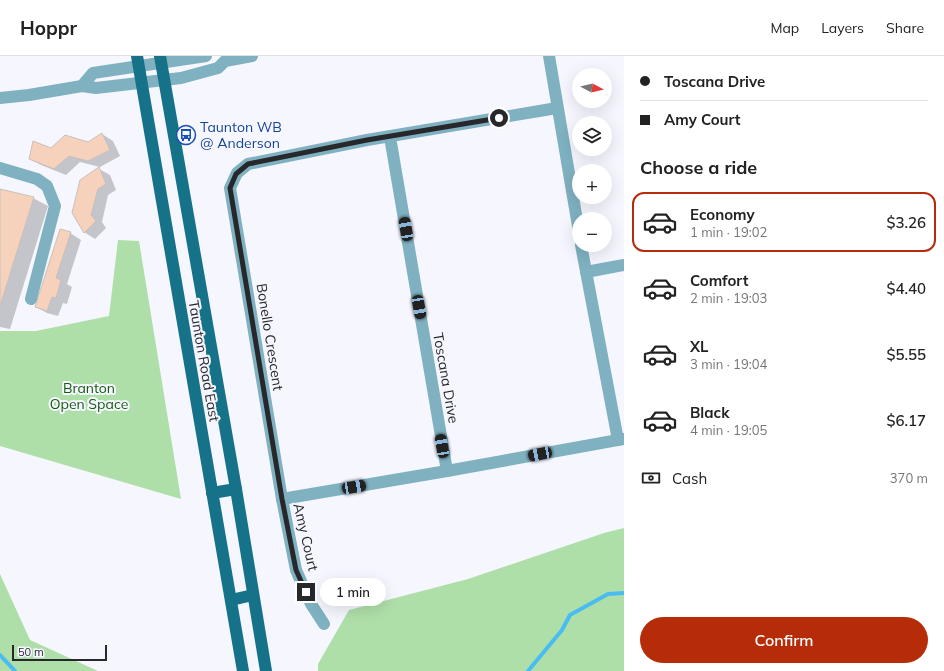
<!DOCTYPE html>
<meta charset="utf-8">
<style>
:root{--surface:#fff;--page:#f2f2f2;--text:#222;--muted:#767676;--line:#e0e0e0;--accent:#b62b08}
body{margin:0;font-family:Mulish,sans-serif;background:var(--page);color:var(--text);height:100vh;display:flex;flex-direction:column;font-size:15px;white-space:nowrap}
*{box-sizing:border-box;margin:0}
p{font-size:13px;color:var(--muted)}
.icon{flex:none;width:22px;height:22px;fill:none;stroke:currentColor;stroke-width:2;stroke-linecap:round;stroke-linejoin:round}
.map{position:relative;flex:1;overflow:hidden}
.sheet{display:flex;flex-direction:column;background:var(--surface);width:320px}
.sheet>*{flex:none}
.hud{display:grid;align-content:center;height:88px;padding:0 16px;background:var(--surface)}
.needle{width:26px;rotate:97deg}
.buttons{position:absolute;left:572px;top:12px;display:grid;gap:8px}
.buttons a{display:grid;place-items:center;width:40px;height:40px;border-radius:50%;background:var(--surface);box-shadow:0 4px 16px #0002;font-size:20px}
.scale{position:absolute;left:12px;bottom:10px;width:95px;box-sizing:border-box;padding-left:4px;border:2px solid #27282c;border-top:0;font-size:11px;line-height:14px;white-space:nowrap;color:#27282c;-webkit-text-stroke:3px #f5f6fe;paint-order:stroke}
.end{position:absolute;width:18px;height:18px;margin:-9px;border:5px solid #27282c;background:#fff;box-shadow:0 0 0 2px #fff}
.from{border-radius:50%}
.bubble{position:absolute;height:28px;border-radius:14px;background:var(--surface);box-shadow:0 4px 16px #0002;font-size:13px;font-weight:600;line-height:28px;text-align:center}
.car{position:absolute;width:12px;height:24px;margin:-12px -6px;border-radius:5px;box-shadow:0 0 3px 1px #0007;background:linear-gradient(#222 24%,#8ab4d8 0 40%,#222 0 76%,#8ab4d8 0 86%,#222 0)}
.hud b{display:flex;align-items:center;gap:14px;height:38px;font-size:15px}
.hud b+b{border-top:1px solid var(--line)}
.hud i{width:10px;height:10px;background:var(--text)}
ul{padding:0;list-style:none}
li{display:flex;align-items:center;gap:12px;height:60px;margin:0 8px 6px;padding:0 8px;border:2px solid transparent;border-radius:12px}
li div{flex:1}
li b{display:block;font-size:15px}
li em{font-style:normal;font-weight:600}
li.active{border-color:var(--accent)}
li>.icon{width:36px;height:36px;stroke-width:1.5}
h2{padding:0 16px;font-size:18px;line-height:48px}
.pay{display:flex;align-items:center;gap:10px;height:44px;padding:0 16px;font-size:15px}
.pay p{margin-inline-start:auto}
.cta{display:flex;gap:8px;margin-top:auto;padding:8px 16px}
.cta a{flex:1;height:46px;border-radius:24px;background:var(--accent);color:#fff;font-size:16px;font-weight:600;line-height:46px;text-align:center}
header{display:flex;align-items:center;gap:24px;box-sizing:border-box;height:56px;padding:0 20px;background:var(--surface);border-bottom:1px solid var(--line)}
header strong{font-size:19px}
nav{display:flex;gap:22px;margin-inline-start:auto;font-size:14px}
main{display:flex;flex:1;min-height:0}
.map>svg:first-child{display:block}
.green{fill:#afdfa9}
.shadow{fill:#0003}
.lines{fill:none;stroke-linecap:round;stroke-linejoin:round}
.stream{stroke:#4abcf2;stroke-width:4}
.building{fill:#f6d2bc;stroke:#cac0bb}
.minor{stroke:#7fb1c0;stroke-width:12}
.major{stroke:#167288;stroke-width:12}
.route{stroke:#27282c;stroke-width:5}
.labels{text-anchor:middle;stroke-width:4;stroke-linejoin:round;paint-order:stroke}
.transit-label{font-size:14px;fill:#164399;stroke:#f5f6fe;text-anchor:start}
.street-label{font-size:14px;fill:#27282c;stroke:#f5f6fe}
.park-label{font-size:14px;fill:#145a0e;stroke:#f5f6fe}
</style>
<header>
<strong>Hoppr</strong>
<nav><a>Map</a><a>Layers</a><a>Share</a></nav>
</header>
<main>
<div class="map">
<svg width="624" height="615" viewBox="0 0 624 615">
<rect width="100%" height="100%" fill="#f5f6fe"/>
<g class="green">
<polygon points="118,184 139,185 181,443 0,390 0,275 36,275 109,260"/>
<polygon points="624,472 624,615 318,615 318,608 349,554 468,523 604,477"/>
<polygon points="0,518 30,584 98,615 0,615"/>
</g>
<g class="shadow">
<polygon points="102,78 113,85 120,100 100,111 80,106 66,119 41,109 30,103 51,93 88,87"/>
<polygon points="99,113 110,119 116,134 108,139 102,166 106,172 95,183 84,176"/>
<polygon points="0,134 33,142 48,150 10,273 0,271"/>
<polygon points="70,177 81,184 67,228 72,231 67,248 63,247 58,260 47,257 36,251"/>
</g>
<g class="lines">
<g class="stream">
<polyline points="0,599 15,615"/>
<polyline points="528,615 562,574 570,559 608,538 624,537"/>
</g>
</g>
<g class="building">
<polygon points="102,77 110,94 88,105 69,100 54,113 29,103 33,85 51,92 65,79 88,86"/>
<polygon points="99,111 106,128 98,133 91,159 96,165 84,177 72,157 80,124"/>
<polygon points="0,133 34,141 0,250"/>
<polygon points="60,173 71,176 56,222 61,224 56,242 52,241 47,255 35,251"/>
</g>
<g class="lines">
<g class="minor">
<polyline points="549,0 579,176"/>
<polyline points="82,30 93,17 206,0"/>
<polyline points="0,42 29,39 82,30 96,32 181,22 218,12 225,5 252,0"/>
<polyline points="390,81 447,415"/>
<polyline points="0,112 37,123 47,130 55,150 31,243"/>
<polyline points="581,189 618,384"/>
<polyline points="586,216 624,209"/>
<polyline points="282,443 447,415 624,383"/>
<polyline points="324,568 311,548 296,514 282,443 230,132 237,117 248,108 367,84 557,52"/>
</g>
<g class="major">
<polyline points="137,0 243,615"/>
<polyline points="160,0 236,433 266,615"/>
<polyline points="212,437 236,433"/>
<polyline points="231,544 253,539"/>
</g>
</g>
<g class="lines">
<polyline class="route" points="306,536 296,514 282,443 230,132 236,118 248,108 367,84 499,62"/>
</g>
<defs>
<symbol id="bus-ring" viewBox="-11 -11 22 22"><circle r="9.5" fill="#f5f6fe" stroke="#1a4fb4" stroke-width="1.5"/><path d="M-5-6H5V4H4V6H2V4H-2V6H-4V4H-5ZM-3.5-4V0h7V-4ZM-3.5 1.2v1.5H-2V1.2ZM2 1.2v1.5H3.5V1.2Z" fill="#1a4fb4"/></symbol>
</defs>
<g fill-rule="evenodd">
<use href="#bus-ring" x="175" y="68" width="22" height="22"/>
</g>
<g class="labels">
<g class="transit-label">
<text x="200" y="76">Taunton WB<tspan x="200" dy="16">@ Anderson</tspan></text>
</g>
<g class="street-label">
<text transform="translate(270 281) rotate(81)" y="5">Bonello Crescent</text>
<text transform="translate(204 305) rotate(80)" y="5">Taunton Road East</text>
<text transform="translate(446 322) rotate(80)" y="5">Toscana Drive</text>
<text transform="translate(306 481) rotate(77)" y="5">Amy Court</text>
</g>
<g class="park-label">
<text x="89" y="337">Branton<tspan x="89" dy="16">Open Space</tspan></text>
</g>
</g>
</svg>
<div class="buttons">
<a><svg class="needle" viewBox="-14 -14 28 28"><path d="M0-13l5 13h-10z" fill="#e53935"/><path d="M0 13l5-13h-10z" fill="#767676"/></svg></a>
<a><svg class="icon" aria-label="layers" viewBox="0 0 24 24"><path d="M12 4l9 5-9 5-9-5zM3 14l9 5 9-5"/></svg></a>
<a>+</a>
<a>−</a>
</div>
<div class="scale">50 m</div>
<i class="end from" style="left:499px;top:62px"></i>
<i class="end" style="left:306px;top:536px"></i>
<div class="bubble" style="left:320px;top:522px;width:66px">1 min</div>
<i class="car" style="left:406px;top:173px;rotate:350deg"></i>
<i class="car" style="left:419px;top:251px;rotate:170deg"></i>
<i class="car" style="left:442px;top:390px;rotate:350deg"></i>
<i class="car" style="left:540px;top:398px;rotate:259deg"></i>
<i class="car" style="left:354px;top:431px;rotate:80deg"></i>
</div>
<section class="sheet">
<div class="hud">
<b><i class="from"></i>Toscana Drive</b>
<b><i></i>Amy Court</b>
</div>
<h2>Choose a ride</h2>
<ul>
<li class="active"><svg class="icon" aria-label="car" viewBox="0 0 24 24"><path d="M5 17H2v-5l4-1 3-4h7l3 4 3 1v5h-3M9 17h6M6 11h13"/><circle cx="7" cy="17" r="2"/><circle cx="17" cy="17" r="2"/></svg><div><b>Economy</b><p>1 min · 19:02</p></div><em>$3.26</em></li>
<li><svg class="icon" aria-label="car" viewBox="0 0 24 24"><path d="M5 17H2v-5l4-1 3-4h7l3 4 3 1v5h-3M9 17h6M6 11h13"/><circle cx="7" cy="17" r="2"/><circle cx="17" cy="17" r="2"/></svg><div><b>Comfort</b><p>2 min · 19:03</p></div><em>$4.40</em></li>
<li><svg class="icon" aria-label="car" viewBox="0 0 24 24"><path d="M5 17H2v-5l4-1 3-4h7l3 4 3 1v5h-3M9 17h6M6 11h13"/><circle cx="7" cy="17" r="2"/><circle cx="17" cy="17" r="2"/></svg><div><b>XL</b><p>3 min · 19:04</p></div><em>$5.55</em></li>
<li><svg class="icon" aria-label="car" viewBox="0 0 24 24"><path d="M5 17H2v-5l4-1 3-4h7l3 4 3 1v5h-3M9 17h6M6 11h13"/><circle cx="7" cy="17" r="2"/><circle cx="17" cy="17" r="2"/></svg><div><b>Black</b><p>4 min · 19:05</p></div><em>$6.17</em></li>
</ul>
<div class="pay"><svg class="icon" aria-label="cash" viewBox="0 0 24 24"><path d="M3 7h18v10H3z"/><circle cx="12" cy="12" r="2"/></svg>Cash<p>370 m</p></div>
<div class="cta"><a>Confirm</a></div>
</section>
</main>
